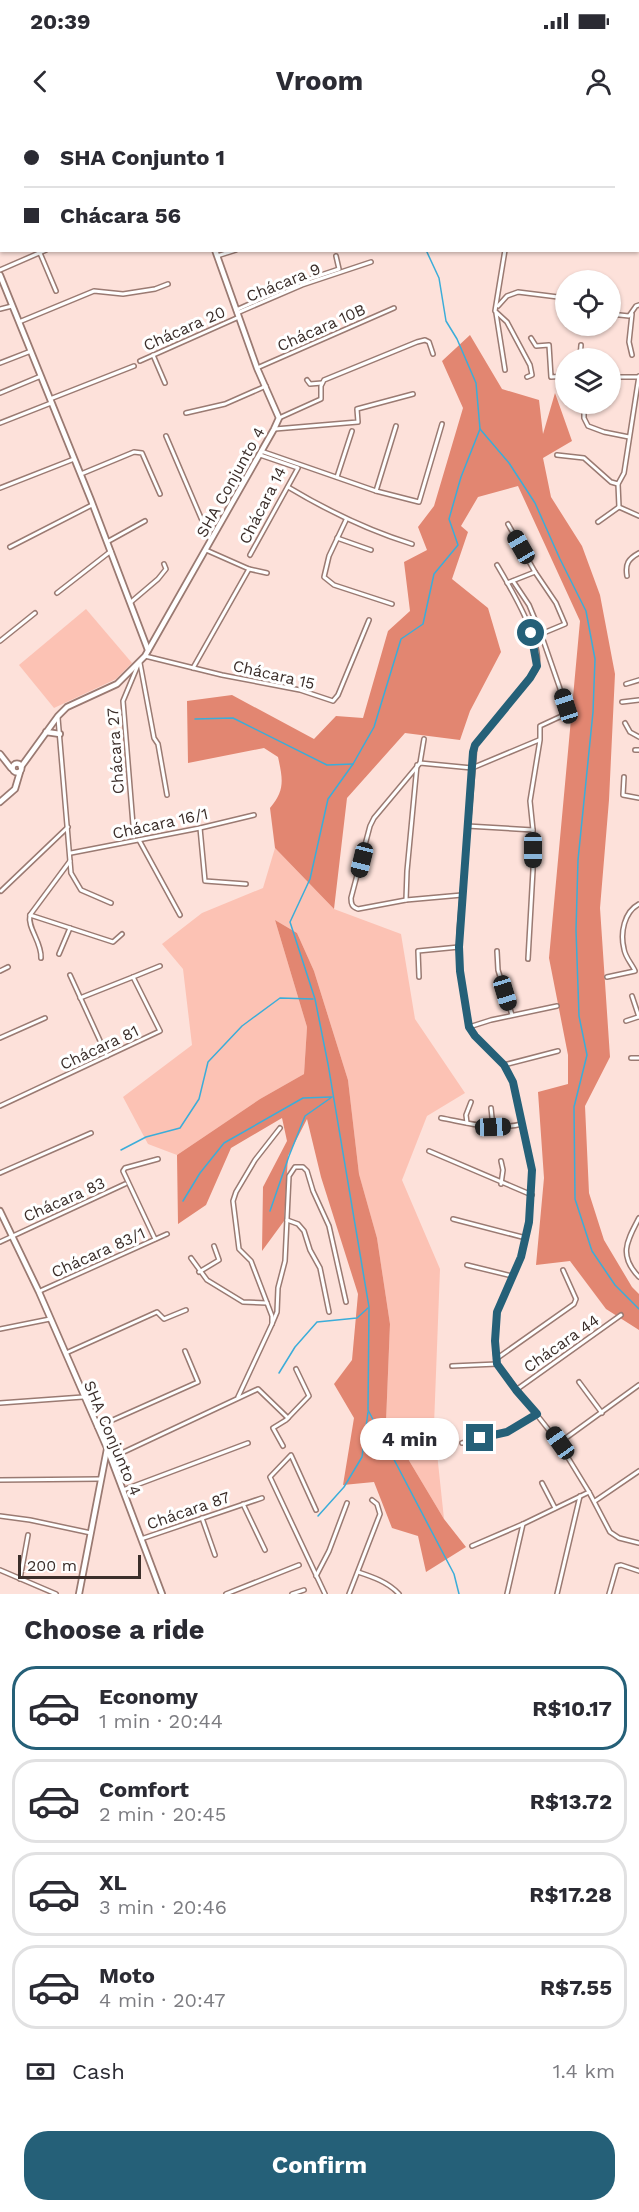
<!DOCTYPE html>
<meta charset="utf-8">
<style>
:root{--surface:#fff;--page:#f7f7f7;--text:#2b2b33;--muted:#7c7c81;--line:#e1e1e2;--accent:#256078}
body{margin:0;font-family:"Work Sans",sans-serif;background:var(--page);color:var(--text);height:100vh;display:flex;flex-direction:column;font-size:22px;white-space:nowrap}
*{box-sizing:border-box;margin:0}
p{font-size:20px;color:var(--muted)}
.icon{flex:none;width:33px;height:33px;fill:none;stroke:currentColor;stroke-width:2;stroke-linecap:round;stroke-linejoin:round}
.map{position:relative;height:1474px;overflow:hidden}
.details{display:flex;flex-direction:column;background:var(--surface);flex:1}
.details>*{flex:none}
.banner{position:absolute;left:0px;top:0px;width:639px;height:132px;box-shadow:0 2px 4px #0004;display:grid;align-content:center;height:132px;padding:0 24px;background:var(--surface)}
.fabs{position:absolute;left:555px;top:150px;display:grid;gap:12px}
.fabs a{display:grid;place-items:center;width:66px;height:66px;border-radius:50%;background:var(--surface);box-shadow:0 2px 4px #0004;font-size:30px}
.scale{position:absolute;left:18px;bottom:15px;width:123px;box-sizing:border-box;padding-left:6px;border:3px solid #3b2e2a;border-top:0;font-size:16px;line-height:21px;white-space:nowrap;color:#3b2e2a;-webkit-text-stroke:4px #fff;paint-order:stroke}
.end{position:absolute;width:27px;height:27px;margin:-14px;border:8px solid #256078;background:#fff;box-shadow:0 0 0 3px #fff}
.from{border-radius:50%}
.bubble{position:absolute;height:42px;border-radius:21px;background:var(--surface);box-shadow:0 2px 4px #0004;font-size:20px;font-weight:700;line-height:42px;text-align:center}
.car{position:absolute;width:18px;height:36px;margin:-18px -9px;border-radius:8px;box-shadow:0 0 4px 2px #0007;background:linear-gradient(#222 24%,#8ab4d8 0 40%,#222 0 76%,#8ab4d8 0 86%,#222 0)}
.banner b{display:flex;align-items:center;gap:21px;height:57px;font-size:22px}
.banner b+b{border-top:2px solid var(--line)}
.banner i{width:15px;height:15px;background:var(--text)}
ul{padding:0;list-style:none}
li{display:flex;align-items:center;gap:18px;height:84px;margin:0 12px 9px;padding:0 12px;border:3px solid var(--line);border-radius:24px}
li div{flex:1}
li b{display:block;font-size:22px}
li em{font-style:normal;font-weight:700}
li.on{border-color:var(--accent)}
li>.icon{width:54px;height:54px;stroke-width:1.5}
h2{padding:0 24px;font-size:27px;line-height:72px}
.pay{display:flex;align-items:center;gap:15px;height:66px;padding:0 24px;font-size:22px}
.pay p{margin-inline-start:auto}
.cta{display:flex;gap:12px;margin-top:auto;padding:12px 24px}
.cta a{flex:1;height:69px;border-radius:24px;background:var(--accent);color:#fff;font-size:24px;font-weight:700;line-height:69px;text-align:center}
.status{display:flex;justify-content:space-between;align-items:center;height:42px;padding:0 30px;background:var(--surface);direction:ltr}
.status svg{height:16px;fill:currentColor}
header{display:flex;justify-content:space-between;align-items:center;height:78px;padding:0 24px;background:var(--surface);font-size:27px;font-weight:700}
.map>svg:first-child{display:block}
.green{fill:#fcc2b4}
.forest{fill:#e28671}
.lines{fill:none;stroke-linecap:round;stroke-linejoin:round}
.stream{stroke:#3badd9;stroke-width:1.5}
.minor-casing{stroke:#9a7a72;stroke-width:6}
.tertiary-casing{stroke:#9a7a72;stroke-width:8}
.minor{stroke:#fff;stroke-width:3}
.tertiary{stroke:#fff;stroke-width:4.5}
.route{stroke:#256078;stroke-width:8}
.labels{text-anchor:middle;stroke-width:6;stroke-linejoin:round;paint-order:stroke}
.street-label{font-size:16px;fill:#3b2e2a;stroke:#fff}
</style>
<div class="status"><b>20:39</b><svg viewBox="0 0 49 12"><path d="M0 12V9h3v3zM5 12V6h3v6zM10 12V3h3v9zM15 12V0h3v12zM26 1h20v11H26zM47 4h2v5h-2z"/></svg></div>
<header><svg class="icon" aria-label="back" viewBox="0 0 24 24"><path d="M15 5l-7 7 7 7"/></svg>Vroom<svg class="icon" aria-label="person" viewBox="0 0 24 24"><circle cx="12" cy="8" r="4"/><path d="M4 21q1-7 8-7t8 7"/></svg></header>
<div class="map">
<svg width="639" height="1474" viewBox="0 0 639 1474">
<rect width="100%" height="100%" fill="#fde1da"/>
<g class="green">
<polygon points="86,489 132,543 116,559 54,588 19,545"/>
<polygon points="275,728 334,789 401,814 415,899 465,973 427,996 402,1060 440,1149 434,1305 444,1399 386,1302 390,1204 377,1118 359,1054 348,960 314,851 297,813 275,800 307,907 304,954 260,979 177,1035 148,1024 123,977 192,925 183,849 162,824 202,793 263,768"/>
</g>
<g class="forest">
<path d="M470,215L502,269L539,280L543,314L555,273L572,321L543,338L551,377L582,426L600,475L615,554L609,680L600,788L610,937L585,986L589,1073L604,1120L632,1167L639,1174V1210L606,1189L570,1141L536,1145L544,1058L538,972L568,964V935L549,838L580,501L518,366L478,377L461,406L468,412L452,459L488,488L501,532L470,591L460,620L405,613L347,678L334,789L275,728L270,688C285,670 283,660 278,637L264,628L188,643L187,581L232,575L314,619L336,596L363,598L388,511L410,491L404,442L427,430L418,407L434,386L463,288L442,241Z"/>
<polygon points="275,800 297,813 314,851 348,960 359,1054 377,1118 390,1204 386,1302 444,1399 466,1427 426,1452 418,1416 392,1408 374,1362 343,1365 354,1298 334,1264 352,1240 358,1174 321,1057 307,999 288,1036 284,1101 262,1131 263,1067 287,1021 282,998 231,1028 206,1085 178,1104 177,1035 260,979 304,954 307,907"/>
</g>
<g class="lines">
<g class="stream">
<polyline points="354,0 354,2"/>
<polyline points="426,130 439,158 446,201 457,219 476,263 480,309 509,343 535,383 560,439 586,491 595,539 593,592 578,740 576,810 579,896 587,935 574,987 575,1079 592,1131 615,1165 639,1189"/>
<polyline points="195,599 233,598 327,645 353,644"/>
<polyline points="121,1030 146,1017 180,1008 199,979 208,942 242,906 280,878 313,879"/>
<polyline points="183,1081 200,1053 224,1023 303,978 331,977"/>
<polyline points="270,1091 289,1036 305,996 332,977"/>
<polyline points="279,1253 295,1227 317,1202 357,1198 368,1188"/>
<polyline points="318,1396 344,1367 362,1337 368,1292"/>
<polyline points="459,1474 454,1454 368,1290 369,1187 328,944 315,879 290,802 310,759 328,679 353,644 374,607 401,519 423,504 434,454 458,425 449,399 461,357 480,309"/>
</g>
<defs>
<g id="minor">
<polyline points="111,0 112,2"/>
<polyline points="164,0 165,2"/>
<polyline points="202,2 208,0"/>
<polyline points="430,2 430,0"/>
<polyline points="490,2 490,0"/>
<polyline points="638,57 639,57"/>
<polyline points="505,130 495,191 507,202 530,245 532,255 527,257"/>
<polyline points="40,133 56,171"/>
<polyline points="217,136 236,130"/>
<polyline points="0,150 46,130"/>
<polyline points="498,186 507,176 518,172 566,178"/>
<polyline points="0,189 12,186"/>
<polyline points="236,190 294,164 339,149 336,136"/>
<polyline points="237,193 302,165 371,142"/>
<polyline points="496,193 505,250"/>
<polyline points="610,194 629,196 636,186 639,185"/>
<polyline points="632,194 629,222 632,235"/>
<polyline points="19,202 94,171 123,174 155,169 168,164"/>
<polyline points="531,218 536,226 549,225 551,257 566,256"/>
<polyline points="153,235 165,263"/>
<polyline points="580,238 581,225"/>
<polyline points="140,241 239,197"/>
<polyline points="0,243 31,231"/>
<polyline points="257,248 394,188"/>
<polyline points="639,256 624,353 618,364 619,387 639,396"/>
<polyline points="610,257 638,257"/>
<polyline points="307,260 310,264 322,263"/>
<polyline points="0,273 41,256"/>
<polyline points="50,279 134,246"/>
<polyline points="584,284 584,298 588,306 604,312 629,317"/>
<polyline points="186,293 225,284 266,266"/>
<polyline points="279,298 321,279 321,266 324,260 417,222 425,220 429,222 433,234"/>
<polyline points="0,303 51,283"/>
<polyline points="275,309 358,302 357,289 413,274"/>
<polyline points="166,316 210,419"/>
<polyline points="261,331 376,371 419,382 442,304"/>
<polyline points="557,335 584,338 611,362 618,364"/>
<polyline points="81,354 134,332 142,333 160,374"/>
<polyline points="337,357 352,311"/>
<path d="M288,367C328,391 367,410 412,424"/>
<polyline points="0,368 74,339"/>
<polyline points="376,371 396,306"/>
<polyline points="346,400 329,436 324,457 334,465 392,484"/>
<polyline points="598,402 619,387"/>
<polyline points="508,404 535,452 556,483 565,504 541,514 566,586 566,594 540,606 540,620 530,681 533,710 533,750 528,839"/>
<polyline points="337,418 371,430"/>
<polyline points="107,422 145,401"/>
<polyline points="10,427 92,385"/>
<polyline points="206,430 249,449 267,453"/>
<polyline points="250,435 298,348 260,335"/>
<path d="M497,445C510,467 542,520 537,546C537,550 532,555 530,558L475,625L459,813L460,851L469,907L475,916L504,945L513,962L532,1050L529,1102L521,1137L497,1192L495,1230L497,1244L559,1323L589,1372L610,1412L619,1418L639,1423"/>
<path d="M627,456C625,444 628,439 639,433"/>
<polyline points="513,461 529,485 541,514"/>
<polyline points="507,463 535,452"/>
<polyline points="57,473 111,431"/>
<polyline points="131,482 158,459 166,449 164,444"/>
<polyline points="0,521 35,493"/>
<polyline points="145,536 222,555 300,570 333,581 338,575 369,500"/>
<polyline points="140,543 154,618 158,624 167,675"/>
<polyline points="193,548 249,449"/>
<polyline points="626,564 639,560"/>
<polyline points="622,582 639,580"/>
<polyline points="58,598 71,753 81,770 111,783"/>
<polyline points="625,603 630,612 639,617"/>
<polyline points="635,630 639,630"/>
<polyline points="420,643 424,619"/>
<polyline points="624,657 623,675 639,678"/>
<polyline points="467,706 533,710"/>
<polyline points="200,708 205,761 246,764"/>
<polyline points="134,717 123,581 138,545"/>
<polyline points="139,720 180,795"/>
<polyline points="71,733 200,708 254,695"/>
<polyline points="70,741 30,795 113,822 122,814"/>
<polyline points="1,771 68,707"/>
<path d="M462,775L406,780L358,789C352,787 351,784 351,778L370,706L374,698L420,643L472,648L539,620"/>
<polyline points="406,780 407,751 417,645"/>
<path d="M30,795C27,808 42,822 41,838"/>
<polyline points="497,831 498,850 512,895"/>
<polyline points="59,834 70,808"/>
<polyline points="0,851 8,847"/>
<polyline points="70,855 107,936"/>
<polyline points="419,857 418,831 459,827"/>
<path d="M607,857L635,851C632,844 625,837 624,829C620,813 624,792 639,784"/>
<polyline points="632,876 639,897"/>
<polyline points="80,878 133,857"/>
<polyline points="626,901 638,897"/>
<polyline points="469,907 491,900 557,886"/>
<polyline points="0,918 45,898"/>
<polyline points="631,938 639,938"/>
<polyline points="504,945 558,931"/>
<polyline points="0,986 160,911 133,857 160,846"/>
<polyline points="491,988 493,1007"/>
<path d="M441,998C468,1003 494,1011 522,1004"/>
<polyline points="467,1003 466,995 471,982"/>
<polyline points="429,1031 532,1075"/>
<polyline points="0,1053 91,1013"/>
<polyline points="501,1064 503,1050 501,1041"/>
<path d="M639,1098C627,1121 618,1135 639,1157"/>
<polyline points="453,1099 526,1118"/>
<polyline points="287,1100 298,1104 304,1111 310,1130 320,1148 329,1192"/>
<polyline points="155,1119 123,1051 125,1048 158,1039"/>
<polyline points="0,1122 125,1064"/>
<polyline points="191,1138 207,1160 243,1182 267,1183"/>
<polyline points="467,1145 512,1156"/>
<polyline points="199,1152 219,1140 214,1126"/>
<polyline points="40,1171 167,1114"/>
<polyline points="272,1204 277,1192 278,1168 285,1141 289,1056 295,1047 303,1047 307,1051 313,1071 329,1106 346,1182"/>
<polyline points="0,1209 50,1199"/>
<polyline points="66,1233 157,1192 164,1199 186,1190"/>
<polyline points="496,1239 574,1184 576,1179 563,1150"/>
<polyline points="452,1246 497,1244"/>
<polyline points="579,1262 602,1293"/>
<polyline points="516,1270 621,1195"/>
<polyline points="238,1277 272,1204 272,1196 251,1141 239,1129 233,1081 236,1072 255,1040 280,1008"/>
<polyline points="0,1283 83,1277"/>
<polyline points="97,1307 198,1262 185,1231"/>
<polyline points="462,1323 507,1312 537,1294"/>
<polyline points="559,1323 639,1265"/>
<polyline points="283,1326 273,1308 286,1300 309,1276 296,1249"/>
<polyline points="111,1338 258,1269 288,1298"/>
<polyline points="0,1360 100,1359"/>
<polyline points="542,1363 555,1388"/>
<polyline points="123,1370 248,1323"/>
<polyline points="595,1381 639,1351"/>
<polyline points="243,1384 265,1430"/>
<polyline points="316,1390 291,1335 270,1357 325,1474"/>
<polyline points="0,1396 30,1400 91,1413"/>
<polyline points="202,1398 215,1435"/>
<polyline points="141,1419 262,1378"/>
<polyline points="472,1426 523,1404"/>
<polyline points="0,1450 56,1474"/>
<path d="M358,1452C373,1457 388,1462 399,1474"/>
<polyline points="316,1456 329,1431 347,1383"/>
<polyline points="20,1459 28,1415"/>
<polyline points="226,1474 299,1445"/>
<polyline points="292,1474 304,1470"/>
<polyline points="349,1474 380,1394 377,1384 372,1380"/>
<polyline points="507,1474 523,1404 589,1372"/>
<polyline points="557,1474 580,1376"/>
<polyline points="609,1474 617,1446 621,1445 639,1451"/>
</g>
<g id="tertiary">
<polyline points="0,81 2,80"/>
<polyline points="0,155 91,380 148,530"/>
<polyline points="46,612 60,614"/>
<polyline points="0,634 11,648"/>
<circle cx="17" cy="648" r="4.5"/>
<polyline points="21,647 58,596 67,587 117,564 145,536 274,309 279,298 257,248 215,130"/>
<polyline points="0,682 15,669 20,652"/>
<polyline points="0,1091 39,1172 107,1328 162,1474"/>
<polyline points="79,1474 107,1329"/>
</g>
</defs>
<use href="#minor" class="minor-casing"/>
<use href="#tertiary" class="tertiary-casing"/>
<use href="#minor" class="minor"/>
<use href="#tertiary" class="tertiary"/>
</g>
<g class="lines">
<polyline class="route" points="480,1318 507,1312 537,1294 516,1270 497,1244 495,1221 497,1192 521,1137 529,1102 532,1050 513,962 504,945 475,916 469,907 460,851 459,827 473,632 475,625 530,558 537,546 531,513"/>
</g>
<g class="labels">
<g class="street-label">
<text transform="translate(283 162) rotate(-22)" y="6">Chácara 9</text>
<text transform="translate(321 207) rotate(-24)" y="6">Chácara 10B</text>
<text transform="translate(184 208) rotate(-24)" y="6">Chácara 20</text>
<text transform="translate(230 362) rotate(-61)" y="6">SHA Conjunto 4</text>
<text transform="translate(262 385) rotate(-63)" y="6">Chácara 14</text>
<text transform="translate(274 554) rotate(13)" y="6">Chácara 15</text>
<text transform="translate(115 631) rotate(-94)" y="6">Chácara 27</text>
<text transform="translate(160 703) rotate(-12)" y="6">Chácara 16/1</text>
<text transform="translate(99 927) rotate(-25)" y="6">Chácara 81</text>
<text transform="translate(64 1079) rotate(-24)" y="6">Chácara 83</text>
<text transform="translate(98 1132) rotate(-24)" y="6">Chácara 83/1</text>
<text transform="translate(561 1223) rotate(-35)" y="6">Chácara 44</text>
<text transform="translate(113 1318) rotate(67)" y="6">SHA Conjunto 4</text>
<text transform="translate(188 1390) rotate(-19)" y="6">Chácara 87</text>
</g>
</g>
</svg>
<div class="fabs">
<a><svg class="icon" aria-label="locate" viewBox="0 0 24 24"><circle cx="12" cy="12" r="6"/><path d="M12 2v4M12 18v4M2 12h4M18 12h4"/></svg></a>
<a><svg class="icon" aria-label="layers" viewBox="0 0 24 24"><path d="M12 4l9 5-9 5-9-5zM3 14l9 5 9-5"/></svg></a>
</div>
<div class="scale">200 m</div>
<i class="end from" style="left:531px;top:513px"></i>
<i class="end" style="left:480px;top:1318px"></i>
<div class="bubble" style="left:360px;top:1298px;width:99px">4 min</div>
<i class="car" style="left:521px;top:427px;rotate:330deg"></i>
<i class="car" style="left:566px;top:586px;rotate:342deg"></i>
<i class="car" style="left:533px;top:730px;rotate:180deg"></i>
<i class="car" style="left:362px;top:740px;rotate:194deg"></i>
<i class="car" style="left:505px;top:873px;rotate:163deg"></i>
<i class="car" style="left:493px;top:1007px;rotate:88deg"></i>
<i class="car" style="left:560px;top:1323px;rotate:325deg"></i>
<div class="banner">
<b><i class="from"></i>SHA Conjunto 1</b>
<b><i></i>Chácara 56</b>
</div>
</div>
<section class="details">
<h2>Choose a ride</h2>
<ul>
<li class="on"><svg class="icon" aria-label="car" viewBox="0 0 24 24"><path d="M5 17H2v-5l4-1 3-4h7l3 4 3 1v5h-3M9 17h6M6 11h13"/><circle cx="7" cy="17" r="2"/><circle cx="17" cy="17" r="2"/></svg><div><b>Economy</b><p>1 min · 20:44</p></div><em>R$10.17</em></li>
<li><svg class="icon" aria-label="car" viewBox="0 0 24 24"><path d="M5 17H2v-5l4-1 3-4h7l3 4 3 1v5h-3M9 17h6M6 11h13"/><circle cx="7" cy="17" r="2"/><circle cx="17" cy="17" r="2"/></svg><div><b>Comfort</b><p>2 min · 20:45</p></div><em>R$13.72</em></li>
<li><svg class="icon" aria-label="car" viewBox="0 0 24 24"><path d="M5 17H2v-5l4-1 3-4h7l3 4 3 1v5h-3M9 17h6M6 11h13"/><circle cx="7" cy="17" r="2"/><circle cx="17" cy="17" r="2"/></svg><div><b>XL</b><p>3 min · 20:46</p></div><em>R$17.28</em></li>
<li><svg class="icon" aria-label="car" viewBox="0 0 24 24"><path d="M5 17H2v-5l4-1 3-4h7l3 4 3 1v5h-3M9 17h6M6 11h13"/><circle cx="7" cy="17" r="2"/><circle cx="17" cy="17" r="2"/></svg><div><b>Moto</b><p>4 min · 20:47</p></div><em>R$7.55</em></li>
</ul>
<div class="pay"><svg class="icon" aria-label="cash" viewBox="0 0 24 24"><path d="M3 7h18v10H3z"/><circle cx="12" cy="12" r="2"/></svg>Cash<p>1.4 km</p></div>
<div class="cta"><a>Confirm</a></div>
</section>
